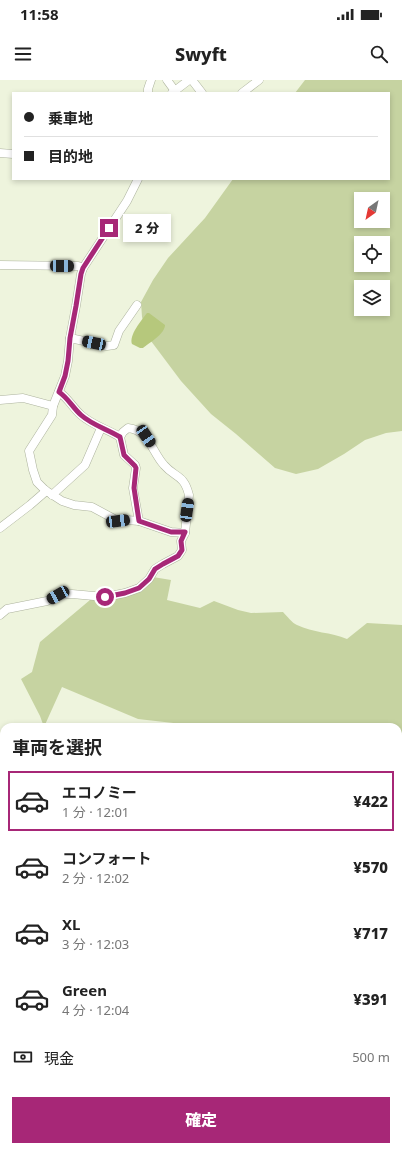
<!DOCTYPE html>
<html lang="ja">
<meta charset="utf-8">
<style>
:root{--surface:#fff;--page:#f6f6f6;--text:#222;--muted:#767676;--line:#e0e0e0;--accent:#a72777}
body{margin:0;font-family:"Noto Sans","Noto Sans JP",sans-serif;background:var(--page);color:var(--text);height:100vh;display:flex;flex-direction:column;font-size:15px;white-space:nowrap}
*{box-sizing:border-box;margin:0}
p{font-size:13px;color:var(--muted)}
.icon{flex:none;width:22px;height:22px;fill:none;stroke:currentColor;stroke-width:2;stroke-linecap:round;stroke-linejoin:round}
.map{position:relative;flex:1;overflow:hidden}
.details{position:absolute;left:0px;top:643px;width:402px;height:428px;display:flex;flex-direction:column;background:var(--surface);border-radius:12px 12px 0 0;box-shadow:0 2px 6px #0003}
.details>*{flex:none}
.top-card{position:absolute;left:12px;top:12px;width:378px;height:88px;border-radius:0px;box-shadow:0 2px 6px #0003;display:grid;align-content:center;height:88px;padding:0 12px;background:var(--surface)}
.needle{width:26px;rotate:213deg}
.fabs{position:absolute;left:354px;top:112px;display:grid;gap:8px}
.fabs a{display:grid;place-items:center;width:36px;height:36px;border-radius:0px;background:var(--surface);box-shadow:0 2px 6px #0003;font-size:20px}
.end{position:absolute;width:18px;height:18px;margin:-9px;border:5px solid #a72777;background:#fff;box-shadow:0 0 0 2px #fff}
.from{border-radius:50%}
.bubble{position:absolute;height:28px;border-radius:0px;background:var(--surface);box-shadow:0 2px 6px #0003;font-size:13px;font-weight:800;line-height:28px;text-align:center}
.car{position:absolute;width:12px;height:24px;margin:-12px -6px;border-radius:5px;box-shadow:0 0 3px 1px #0007;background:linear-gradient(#222 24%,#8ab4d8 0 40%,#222 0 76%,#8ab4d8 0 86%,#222 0)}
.top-card b{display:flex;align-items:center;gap:14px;height:38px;font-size:15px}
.top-card b+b{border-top:1px solid var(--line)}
.top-card i{width:10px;height:10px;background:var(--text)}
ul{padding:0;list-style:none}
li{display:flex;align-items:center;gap:12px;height:60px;margin:0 8px 6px;padding:0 4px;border:2px solid transparent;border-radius:0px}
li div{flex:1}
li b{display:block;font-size:15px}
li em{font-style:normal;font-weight:800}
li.on{border-color:var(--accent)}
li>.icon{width:36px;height:36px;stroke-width:1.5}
h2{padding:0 12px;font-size:18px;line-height:48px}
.pay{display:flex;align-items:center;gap:10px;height:44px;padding:0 12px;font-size:15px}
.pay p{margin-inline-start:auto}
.action{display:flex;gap:8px;margin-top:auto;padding:8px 12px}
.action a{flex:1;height:46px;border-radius:0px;background:var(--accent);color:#fff;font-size:16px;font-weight:800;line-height:46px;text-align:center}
.status{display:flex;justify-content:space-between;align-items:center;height:28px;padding:0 20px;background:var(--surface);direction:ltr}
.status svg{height:11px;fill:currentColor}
header{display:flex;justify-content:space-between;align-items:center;height:52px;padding:0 12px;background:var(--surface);font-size:18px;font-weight:800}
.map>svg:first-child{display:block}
.green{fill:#c6d3a1;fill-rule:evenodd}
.water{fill:#b6c87c}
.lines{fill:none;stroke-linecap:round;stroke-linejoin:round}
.street-casing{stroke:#adb39e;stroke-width:9}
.street{stroke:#fff;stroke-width:8}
.route{stroke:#a72777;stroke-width:5}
</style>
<div class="status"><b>11:58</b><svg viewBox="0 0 49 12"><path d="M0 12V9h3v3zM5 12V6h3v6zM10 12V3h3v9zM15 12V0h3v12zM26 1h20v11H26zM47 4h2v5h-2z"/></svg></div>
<header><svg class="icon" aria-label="menu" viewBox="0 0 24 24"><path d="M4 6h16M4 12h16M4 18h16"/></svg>Swyft<svg class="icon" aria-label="search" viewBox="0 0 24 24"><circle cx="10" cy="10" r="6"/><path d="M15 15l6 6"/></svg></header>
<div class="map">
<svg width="402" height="1071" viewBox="0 0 402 1071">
<rect width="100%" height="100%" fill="#eef4dd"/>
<g class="green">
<path d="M305,0H402V351L386,353L365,360L344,374L318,389L296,394L275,388L236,354L211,334L181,301L148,257L142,237L141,222L153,200L168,178L205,138L233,99H389V13H295ZM361,119H383V141H361ZM361,163H383V185H361ZM361,207H383V229H361Z"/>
<path d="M153,497L171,500L167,520L200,528L214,521L238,530L251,533L283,532C287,536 292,543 297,545C313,553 331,552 347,559L367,543L402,545V702L398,700V647H198L191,645L138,639L62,607L44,647L40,636L21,599L32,592L40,562L90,520L105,519Z"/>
<polygon points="0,801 4,803 4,886 0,886"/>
<polygon points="402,834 402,1012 401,1009 398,1006 398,835"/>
</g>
<g class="water">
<path d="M147,233H149L165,245C165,254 149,263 143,268H140L132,264C129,255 141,241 147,233Z"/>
<polygon points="0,886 4,886 4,925 0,926"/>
<polygon points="398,1042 402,1053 402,1071 363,1071 362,1067 398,1067"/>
</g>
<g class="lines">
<defs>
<g id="street">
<polyline points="167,0 175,11"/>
<polyline points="192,0 202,13"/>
<polyline points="148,13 148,9 151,0"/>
<polyline points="172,13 189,0"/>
<polyline points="242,13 259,0"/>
<polyline points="0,73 13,74"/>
<polyline points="138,99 127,121 83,188 81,194 76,226 70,258 68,281 65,296 53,326 52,335 29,371 33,390 37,402 45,410 62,421 74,425 92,427 118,441 127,440 139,441 171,452 185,453"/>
<polyline points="0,185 78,186 83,188"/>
<polyline points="70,258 107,266 114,265 119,251 137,225"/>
<polyline points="0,320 23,318 53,326"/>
<polyline points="120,357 124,375 135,385 136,388 133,408 139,441"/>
<polyline points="52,415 85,385 101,348"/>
<polyline points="0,448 30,425 45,412 45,410"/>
<path d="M0,535L7,529L47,521L58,515L72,514L105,517L125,513L139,508L149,499L155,489L163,484L178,476L182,470L181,461L185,453L189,415C184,394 175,398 164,385C152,372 149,350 128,348L123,352L120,357C107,349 92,345 81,335C73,328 68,318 59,312"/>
<polyline points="0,691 4,692"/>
<polyline points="398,832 402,831"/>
<polyline points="0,962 4,960"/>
<polyline points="288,1067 291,1071"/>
<polyline points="44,1071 46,1068"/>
<polyline points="101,1071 105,1070 108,1071"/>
<polyline points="125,1071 127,1067"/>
<polyline points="224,1071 228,1067"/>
</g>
</defs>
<use href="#street" class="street-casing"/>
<use href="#street" class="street"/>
</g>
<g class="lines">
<path class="route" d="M105,517L125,513L139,508L149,499L155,489L163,484L178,476L182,470L181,461L185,452H171L139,441L134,408L136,388L135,386L124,375L120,357C107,349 92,345 81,335C73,328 68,318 59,312L65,296L68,281L70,258L76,226L81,194L83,188L109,148"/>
</g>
</svg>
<div class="fabs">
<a><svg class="needle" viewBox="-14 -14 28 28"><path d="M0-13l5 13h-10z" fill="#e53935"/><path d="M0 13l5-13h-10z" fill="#767676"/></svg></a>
<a><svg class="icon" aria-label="locate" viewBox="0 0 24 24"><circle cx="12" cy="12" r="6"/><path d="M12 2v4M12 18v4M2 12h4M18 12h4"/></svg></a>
<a><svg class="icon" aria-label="layers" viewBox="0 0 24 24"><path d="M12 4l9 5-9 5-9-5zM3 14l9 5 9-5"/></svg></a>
</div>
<i class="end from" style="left:105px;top:517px"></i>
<i class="end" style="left:109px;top:148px"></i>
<div class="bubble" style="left:123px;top:134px;width:48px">2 分</div>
<i class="car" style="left:62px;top:186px;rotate:91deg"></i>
<i class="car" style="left:94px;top:263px;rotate:282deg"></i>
<i class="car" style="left:146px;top:356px;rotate:146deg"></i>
<i class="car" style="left:187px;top:430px;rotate:8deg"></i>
<i class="car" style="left:118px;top:441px;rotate:83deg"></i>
<i class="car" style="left:58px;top:515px;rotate:241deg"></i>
<div class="top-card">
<b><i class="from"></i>乗車地</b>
<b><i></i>目的地</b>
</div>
<section class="details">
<h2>車両を選択</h2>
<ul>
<li class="on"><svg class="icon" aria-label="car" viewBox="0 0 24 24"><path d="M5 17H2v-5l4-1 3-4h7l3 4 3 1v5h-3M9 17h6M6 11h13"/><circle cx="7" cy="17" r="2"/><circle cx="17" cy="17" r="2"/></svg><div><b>エコノミー</b><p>1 分 · 12:01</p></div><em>¥422</em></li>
<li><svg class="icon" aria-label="car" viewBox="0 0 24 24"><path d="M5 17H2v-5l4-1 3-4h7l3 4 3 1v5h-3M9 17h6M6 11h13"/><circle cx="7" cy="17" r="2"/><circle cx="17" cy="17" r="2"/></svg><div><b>コンフォート</b><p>2 分 · 12:02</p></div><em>¥570</em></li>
<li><svg class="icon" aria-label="car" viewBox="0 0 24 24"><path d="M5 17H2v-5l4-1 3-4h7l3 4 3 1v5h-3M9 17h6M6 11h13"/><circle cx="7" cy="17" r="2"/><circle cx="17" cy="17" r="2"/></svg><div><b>XL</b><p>3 分 · 12:03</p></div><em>¥717</em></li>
<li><svg class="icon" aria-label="car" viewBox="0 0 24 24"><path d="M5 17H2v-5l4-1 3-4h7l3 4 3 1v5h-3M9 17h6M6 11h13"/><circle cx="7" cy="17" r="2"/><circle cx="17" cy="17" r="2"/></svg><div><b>Green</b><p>4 分 · 12:04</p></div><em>¥391</em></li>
</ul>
<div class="pay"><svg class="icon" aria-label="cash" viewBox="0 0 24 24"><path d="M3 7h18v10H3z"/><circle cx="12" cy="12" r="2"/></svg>現金<p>500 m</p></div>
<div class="action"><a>確定</a></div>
</section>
</div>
